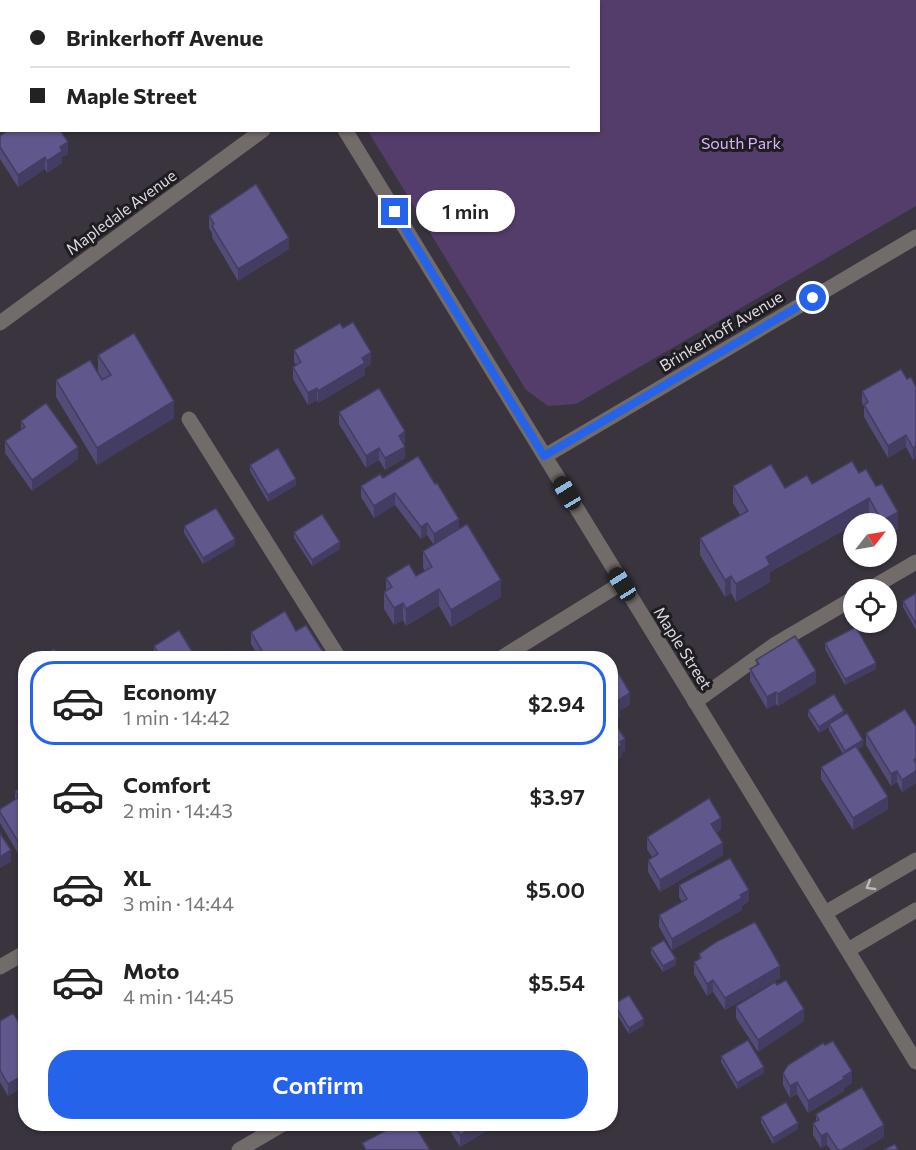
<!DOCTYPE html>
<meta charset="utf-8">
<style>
:root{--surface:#fff;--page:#f2f2f2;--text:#222;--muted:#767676;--line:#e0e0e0;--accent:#2563eb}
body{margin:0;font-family:Commissioner,sans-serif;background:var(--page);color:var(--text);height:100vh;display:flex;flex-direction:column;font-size:22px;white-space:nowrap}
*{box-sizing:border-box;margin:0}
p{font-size:20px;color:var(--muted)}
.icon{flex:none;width:33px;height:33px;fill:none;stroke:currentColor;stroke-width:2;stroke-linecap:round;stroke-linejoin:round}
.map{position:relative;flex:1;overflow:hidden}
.sheet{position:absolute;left:18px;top:651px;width:600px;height:480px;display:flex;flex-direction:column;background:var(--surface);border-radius:24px;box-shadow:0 2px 4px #0004}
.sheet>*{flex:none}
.hud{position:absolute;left:0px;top:0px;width:600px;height:132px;box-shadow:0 2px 4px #0004;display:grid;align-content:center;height:132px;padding:0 30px;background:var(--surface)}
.needle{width:39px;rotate:59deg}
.controls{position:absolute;left:843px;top:513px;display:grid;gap:12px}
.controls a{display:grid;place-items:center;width:54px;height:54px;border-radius:50%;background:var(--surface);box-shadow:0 2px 4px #0004;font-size:30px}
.end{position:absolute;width:27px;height:27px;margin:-14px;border:8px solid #2563eb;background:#fff;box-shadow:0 0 0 3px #fff}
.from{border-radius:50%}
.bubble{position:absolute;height:42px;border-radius:21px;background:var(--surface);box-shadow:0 2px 4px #0004;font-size:20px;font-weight:600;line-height:42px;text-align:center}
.car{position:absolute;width:18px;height:36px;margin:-18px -9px;border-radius:8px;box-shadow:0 0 4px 2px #0007;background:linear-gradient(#222 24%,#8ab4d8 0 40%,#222 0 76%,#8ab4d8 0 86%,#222 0)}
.hud b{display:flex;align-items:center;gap:21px;height:57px;font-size:22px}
.hud b+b{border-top:2px solid var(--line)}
.hud i{width:15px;height:15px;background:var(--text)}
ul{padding:10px 0 0;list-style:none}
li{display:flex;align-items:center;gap:18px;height:84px;margin:0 12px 9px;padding:0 18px;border:3px solid transparent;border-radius:24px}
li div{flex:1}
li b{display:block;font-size:22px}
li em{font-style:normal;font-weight:600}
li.selected{border-color:var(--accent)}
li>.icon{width:54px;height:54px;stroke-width:1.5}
.cta{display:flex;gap:12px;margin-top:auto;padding:12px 30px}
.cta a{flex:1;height:69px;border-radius:24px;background:var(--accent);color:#fff;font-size:24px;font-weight:600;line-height:69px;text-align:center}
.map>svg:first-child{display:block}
.green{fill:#553d6b}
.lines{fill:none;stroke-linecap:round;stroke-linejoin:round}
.minor{stroke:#716b6a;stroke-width:15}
.wall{fill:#534b78}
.shaded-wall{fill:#433d62}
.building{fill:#60578c;stroke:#433d62;stroke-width:1.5}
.oneway{stroke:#bdb9bd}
.route{stroke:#2563eb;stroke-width:8}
.labels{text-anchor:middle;stroke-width:6;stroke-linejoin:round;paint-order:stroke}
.park-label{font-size:16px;fill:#d9b1fe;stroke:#1f1d21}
.street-label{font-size:16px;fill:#dddae1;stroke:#1f1d21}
</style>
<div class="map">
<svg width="916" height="1150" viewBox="0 0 916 1150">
<rect width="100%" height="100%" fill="#39343e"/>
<polygon class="green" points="288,0 916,0 916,206 576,404 548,406 526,390 368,131 598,130 598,2"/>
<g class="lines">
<g class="minor">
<polyline points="265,0 266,2"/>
<polyline points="418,2 418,0"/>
<polyline points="345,130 916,1062"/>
<polyline points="0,323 263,130"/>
<polyline points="189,419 339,658"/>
<polyline points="545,456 916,237"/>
<polyline points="868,590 916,562"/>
<polyline points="501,658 622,583"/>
<polyline points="695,702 774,645 854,598"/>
<polyline points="825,913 916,860"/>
<polyline points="848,950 916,910"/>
<polyline points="0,967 26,952"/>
<polyline points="239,1150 283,1124"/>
</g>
</g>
<g class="wall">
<polygon points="0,136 68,154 62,157 62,163 47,173 45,169 18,187 0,159"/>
<polygon points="209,216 289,249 238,281 212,237 212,233 209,228"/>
<polygon points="343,328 371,364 365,368 365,375 318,403 317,400 308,405 293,379 293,367 296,365 294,362 294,350"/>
<polygon points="98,355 174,418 97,465 56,397 56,380 103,380 98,372"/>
<polygon points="907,379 916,387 916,458 913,460 906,447 888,458 864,417 864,407 862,403 862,391"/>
<polygon points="339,412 405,443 404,444 405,458 385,470 379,460 366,468 339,424"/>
<polygon points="21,421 78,459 32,491 5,453 5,441 21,430"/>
<polygon points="250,465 296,485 268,502 250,471"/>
<polygon points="859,473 898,529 886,524 874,524 869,516 770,572 770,582 736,602 731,593 725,597 700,555 700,538 740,515 733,503 733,486 785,488 812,484"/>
<polygon points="383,478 459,530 501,597 451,627 439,606 406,626 403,620 394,625 384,609 384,592 386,591 386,578 416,576 425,571 423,568 423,551 434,545 427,535 421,539 395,505 374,518 361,497 361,486"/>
<polygon points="184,526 235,545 203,564 184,533"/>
<polygon points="294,532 340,549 312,566 294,538"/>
<polygon points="916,593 916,630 903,607 903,601"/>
<polygon points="296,631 327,658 255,658 255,655 257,654 251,644 251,632"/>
<polygon points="825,643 876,669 845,685 825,649"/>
<polygon points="154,646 196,658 157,658 154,653"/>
<polygon points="756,660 816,683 778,706 776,704 767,709 750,681 750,669 756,665"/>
<polygon points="808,710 844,715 863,746 858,749 888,809 853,830 821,779 821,767 843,754 829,730 829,727 819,733 808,716"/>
<polygon points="915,725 916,725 916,783 902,792 897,782 891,786 866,745 866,733"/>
<polygon points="26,758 26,779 19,768 19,762"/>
<polygon points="26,785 22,860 0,823 0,809 15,800 15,791"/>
<polygon points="721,830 716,832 723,855 660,892 648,872 648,860 652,857 647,849 647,837"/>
<polygon points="679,885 749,901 742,906 742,910 672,950 659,927 659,915 682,902 679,897"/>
<polygon points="651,948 676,965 663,972 651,954"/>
<polygon points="699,954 780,978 725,1010 713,992 707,996 694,974 694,962 699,959"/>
<polygon points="777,985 804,1021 758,1052 736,1018 736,1006"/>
<polygon points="614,1004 644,1025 629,1034 614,1010"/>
<polygon points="0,1021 26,1034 26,1085 8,1096 0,1082"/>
<polygon points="721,1056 764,1073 737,1089 721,1062"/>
<polygon points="783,1073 852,1083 844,1088 844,1091 808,1113 797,1094 790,1098 783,1085"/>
<polygon points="816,1114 884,1137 862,1150 831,1150 827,1145 821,1148 813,1135 813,1123 816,1121"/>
<polygon points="761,1117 798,1129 773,1144 761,1123"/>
<polygon points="446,1124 498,1124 460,1147"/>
</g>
<g class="shaded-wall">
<polygon points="68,142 68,154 62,157 62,163 47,173 47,161 60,147"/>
<polygon points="45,157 45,169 18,187 18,175"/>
<polygon points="289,238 289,249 238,281 238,269"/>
<polygon points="371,352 371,364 365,368 365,375 318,403 318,391 362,358"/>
<polygon points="317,388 317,400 308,405 308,393"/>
<polygon points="174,401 174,418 97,465 97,448"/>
<polygon points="405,431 405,443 399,448 399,436"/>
<polygon points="906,435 906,447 888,458 888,446"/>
<polygon points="916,446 916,458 913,460 913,448"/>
<polygon points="78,447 78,459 32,491 32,480"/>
<polygon points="405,447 405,458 385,470 385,458"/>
<polygon points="379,448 379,460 366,468 366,456"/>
<polygon points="296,479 296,485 268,502 268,495"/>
<polygon points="395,493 395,505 374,518 374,506"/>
<polygon points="869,498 869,516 770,572 770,582 736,602 736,584 766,557"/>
<polygon points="898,512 898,529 886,535 886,524 882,524 882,521"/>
<polygon points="459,519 459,531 434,546 434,534"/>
<polygon points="427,523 427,535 421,539 421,527"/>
<polygon points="235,539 235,545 203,564 203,558"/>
<polygon points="340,542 340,549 312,566 312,560"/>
<polygon points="731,576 731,593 725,597 725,580"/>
<polygon points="501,580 501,597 451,627 451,610"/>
<polygon points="439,589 439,606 406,626 406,609"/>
<polygon points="403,603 403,620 394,625 394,608"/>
<polygon points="876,663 876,669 845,685 845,679"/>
<polygon points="816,671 816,683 778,706 778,694"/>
<polygon points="776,692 776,704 767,709 767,697"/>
<polygon points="630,693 630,705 620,711 620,718 610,723 610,711 617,701"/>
<polygon points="844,711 844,717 829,724 829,727 819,733 819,727"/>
<polygon points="625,739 625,751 622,753 622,757 610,764 610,752 620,742"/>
<polygon points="863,740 863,746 845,757 845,751"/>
<polygon points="897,771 897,782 891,786 891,774"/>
<polygon points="916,771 916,783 902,792 902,780"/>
<polygon points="888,797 888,809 853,830 853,818"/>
<polygon points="721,818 721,830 711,836 711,824"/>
<polygon points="723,843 723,855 660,892 660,880"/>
<polygon points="26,846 26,858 22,860 22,848"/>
<polygon points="11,850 11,862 0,868 0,857"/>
<polygon points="749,890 749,901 742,906 742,910 672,950 672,939"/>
<polygon points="676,959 676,965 663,972 663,966"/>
<polygon points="780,966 780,978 725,1010 725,998"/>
<polygon points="713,980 713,992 707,996 707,984"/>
<polygon points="804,1009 804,1021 758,1052 758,1040"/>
<polygon points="644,1019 644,1025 629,1034 629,1028"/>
<polygon points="764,1067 764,1073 737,1089 737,1083"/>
<polygon points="852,1071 852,1083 844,1088 844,1091 808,1113 808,1101"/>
<polygon points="26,1074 26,1085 8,1096 8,1084"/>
<polygon points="797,1082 797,1094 790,1098 790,1086"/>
<polygon points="798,1123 798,1129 773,1144 773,1138"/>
<polygon points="479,1124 498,1124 460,1147 460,1135"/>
<polygon points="531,1124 537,1124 531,1127"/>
<polygon points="884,1125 884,1137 862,1150 842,1150"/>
<polygon points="827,1133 827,1145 821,1148 821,1136"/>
</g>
<g class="building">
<polygon points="62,0 87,0 88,2 60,2"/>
<polygon points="8,130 60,130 68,142 60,147 62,151 47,161 45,157 18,175 0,147 0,136"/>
<polygon points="256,184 289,238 238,269 212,226 214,224 209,216"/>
<polygon points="353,322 371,352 362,358 365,363 318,391 317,388 308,393 293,367 301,362 294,350 340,323 343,328"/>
<polygon points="134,333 174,401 97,448 56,380 90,360 102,380 111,375 98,355"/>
<polygon points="901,369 907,379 911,377 916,387 916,446 913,448 906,435 888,446 864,405 868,402 862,391"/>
<polygon points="379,388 405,431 399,436 405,447 385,458 379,448 366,456 339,412"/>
<polygon points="46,403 78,447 32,480 5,441 25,427 21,421"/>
<polygon points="278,448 296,479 268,495 250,465"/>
<polygon points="418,456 435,484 437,483 459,519 434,534 427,523 421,527 395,493 374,506 361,486 380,474 383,478"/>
<polygon points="852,461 859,473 866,469 876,486 882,484 898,512 882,521 869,498 766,557 770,565 736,584 731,576 725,580 700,538 748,511 733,486 771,464 785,488 807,475 812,484"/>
<polygon points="216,508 235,539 203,558 184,526"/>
<polygon points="322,514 340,542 312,560 294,532"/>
<polygon points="467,524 501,580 451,610 439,589 406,609 403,603 394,608 384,592 392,587 386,578 409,564 416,576 432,567 423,551"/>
<polygon points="916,593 916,624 903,601"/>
<polygon points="285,611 296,631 306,625 327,658 257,658 255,655 262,651 251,632"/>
<polygon points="856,627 876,663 845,679 825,643"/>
<polygon points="179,630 196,658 161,658 154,646"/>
<polygon points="795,636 816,671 778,694 776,692 767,697 750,669 759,664 756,660"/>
<polygon points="54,649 59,658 41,658 40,657"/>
<polygon points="226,651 231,658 214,658"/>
<polygon points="104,653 107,658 95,658"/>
<polygon points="616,669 630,693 617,701 620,706 610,711 610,672"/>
<polygon points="834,694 844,711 819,727 808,710"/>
<polygon points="905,709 915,725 916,725 916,759 914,760 916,763 916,771 902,780 897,771 891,774 866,733"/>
<polygon points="847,713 863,740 845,751 829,724"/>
<polygon points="610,715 625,739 620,742 622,745 610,752"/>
<polygon points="856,746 888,797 853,818 821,767"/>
<polygon points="26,758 26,773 19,762"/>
<polygon points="26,785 26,846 22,848 0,812 0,809 19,797 15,791"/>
<polygon points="709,798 721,818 711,824 723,843 660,880 648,860 658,854 647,837"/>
<polygon points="0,833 11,850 0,857"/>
<polygon points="730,858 749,890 740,895 742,898 672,939 659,915 687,899 679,885"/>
<polygon points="755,922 780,966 725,998 713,980 707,984 694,962 701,958 699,954 716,942"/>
<polygon points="664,940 676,959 663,966 651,948"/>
<polygon points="786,980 804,1009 758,1040 736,1006 775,982 777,985"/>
<polygon points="629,995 644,1019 629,1028 614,1004"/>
<polygon points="13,1013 26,1034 26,1074 8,1084 0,1070 0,1021"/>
<polygon points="748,1040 764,1067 737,1083 721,1056"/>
<polygon points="833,1041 852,1071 843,1077 844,1079 808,1101 797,1082 790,1086 783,1073 788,1065 823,1043 825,1045"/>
<polygon points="862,1087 884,1125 842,1150 838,1150 827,1133 821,1136 813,1123 819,1120 816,1114"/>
<polygon points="786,1102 798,1123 773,1138 761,1117"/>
<polygon points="398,1124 414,1124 430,1150 366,1150 362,1143"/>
<polygon points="453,1124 479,1124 460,1135"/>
<polygon points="895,1144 898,1150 883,1150"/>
</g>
<defs><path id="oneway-chevron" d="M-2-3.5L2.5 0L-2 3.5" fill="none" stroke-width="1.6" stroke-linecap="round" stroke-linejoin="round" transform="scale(1.5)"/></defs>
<use class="oneway" href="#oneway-chevron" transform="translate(870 886) rotate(150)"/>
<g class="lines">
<polyline class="route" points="395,212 544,456 813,298"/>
</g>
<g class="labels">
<g class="park-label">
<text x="741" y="149">South Park</text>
</g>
<g class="street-label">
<text transform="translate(121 212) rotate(-36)" y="6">Mapledale Avenue</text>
<text transform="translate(721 331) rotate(-31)" y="6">Brinkerhoff Avenue</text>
<text transform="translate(683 648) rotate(58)" y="6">Maple Street</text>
</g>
</g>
</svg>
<div class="controls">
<a><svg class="needle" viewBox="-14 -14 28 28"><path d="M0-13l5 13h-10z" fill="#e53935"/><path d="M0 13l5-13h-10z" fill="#767676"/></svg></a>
<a><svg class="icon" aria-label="locate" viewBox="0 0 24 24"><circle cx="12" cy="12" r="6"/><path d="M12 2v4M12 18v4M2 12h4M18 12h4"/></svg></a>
</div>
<i class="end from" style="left:813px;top:298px"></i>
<i class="end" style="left:395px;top:212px"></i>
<div class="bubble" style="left:416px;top:190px;width:99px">1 min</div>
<i class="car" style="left:567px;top:493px;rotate:329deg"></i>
<i class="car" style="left:622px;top:584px;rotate:328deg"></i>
<div class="hud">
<b><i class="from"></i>Brinkerhoff Avenue</b>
<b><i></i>Maple Street</b>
</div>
<section class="sheet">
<ul>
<li class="selected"><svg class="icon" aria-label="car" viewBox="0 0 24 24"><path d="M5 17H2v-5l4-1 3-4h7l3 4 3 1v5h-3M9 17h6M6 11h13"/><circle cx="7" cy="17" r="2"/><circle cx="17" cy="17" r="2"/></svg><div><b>Economy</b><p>1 min · 14:42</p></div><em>$2.94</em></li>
<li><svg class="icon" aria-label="car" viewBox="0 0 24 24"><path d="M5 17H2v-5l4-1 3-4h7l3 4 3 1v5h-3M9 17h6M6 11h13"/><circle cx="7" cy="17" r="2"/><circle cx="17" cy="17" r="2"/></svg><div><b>Comfort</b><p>2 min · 14:43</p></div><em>$3.97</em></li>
<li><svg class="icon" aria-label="car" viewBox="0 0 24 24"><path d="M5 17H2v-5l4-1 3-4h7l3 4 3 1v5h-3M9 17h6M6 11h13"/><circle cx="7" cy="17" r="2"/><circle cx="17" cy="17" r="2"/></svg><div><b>XL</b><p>3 min · 14:44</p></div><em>$5.00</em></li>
<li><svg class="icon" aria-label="car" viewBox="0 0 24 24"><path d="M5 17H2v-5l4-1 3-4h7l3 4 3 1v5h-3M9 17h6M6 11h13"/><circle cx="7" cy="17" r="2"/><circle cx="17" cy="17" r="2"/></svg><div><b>Moto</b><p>4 min · 14:45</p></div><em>$5.54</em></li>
</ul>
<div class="cta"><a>Confirm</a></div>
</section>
</div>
